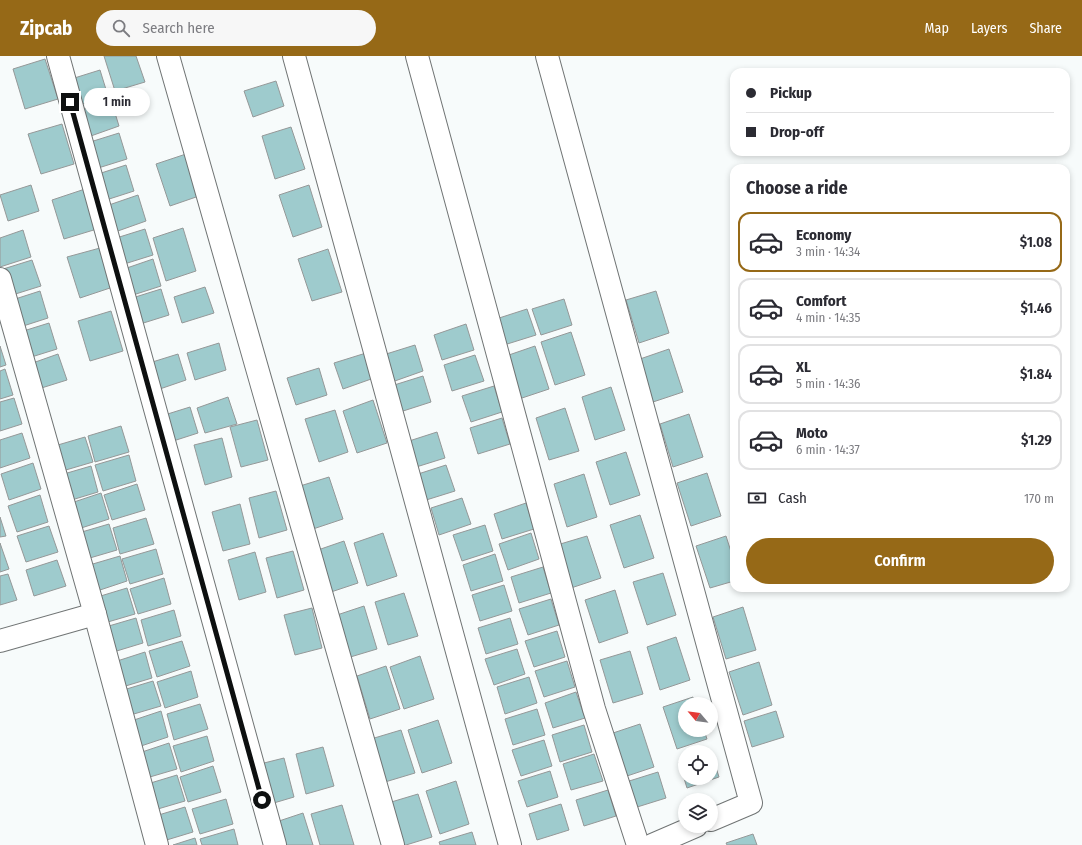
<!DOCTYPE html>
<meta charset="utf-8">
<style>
:root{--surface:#fff;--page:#f7f7f7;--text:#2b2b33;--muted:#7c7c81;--line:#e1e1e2;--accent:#966917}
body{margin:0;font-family:"Fira Sans Condensed",sans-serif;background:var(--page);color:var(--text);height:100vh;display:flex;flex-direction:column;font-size:15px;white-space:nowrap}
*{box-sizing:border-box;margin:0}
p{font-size:13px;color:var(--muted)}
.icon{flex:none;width:22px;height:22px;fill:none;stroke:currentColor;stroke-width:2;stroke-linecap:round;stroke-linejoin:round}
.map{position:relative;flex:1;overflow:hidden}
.panel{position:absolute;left:730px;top:108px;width:340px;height:428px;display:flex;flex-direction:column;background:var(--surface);border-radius:12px;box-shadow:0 2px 6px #0003}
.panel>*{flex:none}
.top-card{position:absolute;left:730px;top:12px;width:340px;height:88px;border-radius:12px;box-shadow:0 2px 6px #0003;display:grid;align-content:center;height:88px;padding:0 16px;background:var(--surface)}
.needle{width:26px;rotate:299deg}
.fabs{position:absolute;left:678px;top:641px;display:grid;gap:8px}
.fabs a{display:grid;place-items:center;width:40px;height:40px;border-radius:50%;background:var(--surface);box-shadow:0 2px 6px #0003;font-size:20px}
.end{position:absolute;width:18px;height:18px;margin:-9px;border:5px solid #0e1010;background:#fff;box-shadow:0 0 0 2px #fff}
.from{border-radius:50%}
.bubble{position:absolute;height:28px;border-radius:14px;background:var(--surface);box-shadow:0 2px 6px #0003;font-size:13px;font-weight:600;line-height:28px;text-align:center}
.top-card b{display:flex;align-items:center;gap:14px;height:38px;font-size:15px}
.top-card b+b{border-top:1px solid var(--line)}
.top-card i{width:10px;height:10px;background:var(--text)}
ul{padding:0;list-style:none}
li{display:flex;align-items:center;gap:12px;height:60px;margin:0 8px 6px;padding:0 8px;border:2px solid var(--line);border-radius:12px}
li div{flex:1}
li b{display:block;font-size:15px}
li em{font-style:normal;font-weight:600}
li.on{border-color:var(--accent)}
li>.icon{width:36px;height:36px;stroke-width:1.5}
h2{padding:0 16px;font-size:18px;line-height:48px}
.pay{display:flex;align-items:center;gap:10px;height:44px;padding:0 16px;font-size:15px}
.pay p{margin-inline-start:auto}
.action{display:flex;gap:8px;margin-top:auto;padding:8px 16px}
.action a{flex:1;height:46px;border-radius:24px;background:var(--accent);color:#fff;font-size:16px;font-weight:600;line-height:46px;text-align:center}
header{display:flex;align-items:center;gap:24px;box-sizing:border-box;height:56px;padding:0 20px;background:var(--accent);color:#fff}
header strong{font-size:19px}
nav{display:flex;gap:22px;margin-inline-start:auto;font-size:14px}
.search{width:280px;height:36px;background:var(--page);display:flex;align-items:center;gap:10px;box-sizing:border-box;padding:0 14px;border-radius:22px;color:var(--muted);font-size:15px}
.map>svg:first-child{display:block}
.building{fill:#9ecbcd;stroke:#959898}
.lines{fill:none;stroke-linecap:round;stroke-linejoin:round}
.street-casing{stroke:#707474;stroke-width:24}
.street{stroke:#fff;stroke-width:22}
.route{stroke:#0e1010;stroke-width:5}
</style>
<header>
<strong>Zipcab</strong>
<div class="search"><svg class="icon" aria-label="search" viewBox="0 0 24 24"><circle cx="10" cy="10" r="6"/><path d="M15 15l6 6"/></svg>Search here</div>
<nav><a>Map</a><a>Layers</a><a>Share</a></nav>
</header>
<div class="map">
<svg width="1082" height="789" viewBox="0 0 1082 789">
<rect width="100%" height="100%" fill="#f7fbfb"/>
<g class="building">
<polygon points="104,0 136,0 145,26 115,35"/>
<polygon points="45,3 58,43 25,53 13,13"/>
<polygon points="100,14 108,40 76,50 68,24"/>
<polygon points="276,25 284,50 253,61 244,35"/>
<polygon points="111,44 119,70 88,81 79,55"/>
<polygon points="62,68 74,108 41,118 28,78"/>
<polygon points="291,71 305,113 275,123 262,80"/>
<polygon points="119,77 127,103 95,113 87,87"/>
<polygon points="186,98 199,140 170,150 156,108"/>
<polygon points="126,109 134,135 103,145 95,119"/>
<polygon points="31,129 39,155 8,165 0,139"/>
<polygon points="309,129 322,171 293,181 279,139"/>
<polygon points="85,133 97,173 64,183 52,144"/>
<polygon points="138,139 146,165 115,176 106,150"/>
<polygon points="183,172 196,215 166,225 153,182"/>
<polygon points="145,173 153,199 121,209 113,183"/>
<polygon points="23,174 31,201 0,211 0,182"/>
<polygon points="100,192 113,231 80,242 67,201"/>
<polygon points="328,193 342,236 312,245 298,203"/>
<polygon points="153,203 161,230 130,240 121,214"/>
<polygon points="32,204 41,230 9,240 0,214"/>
<polygon points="205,231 214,257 182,267 174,241"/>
<polygon points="161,233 169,259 137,269 129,243"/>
<polygon points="40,235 48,262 17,272 9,245"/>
<polygon points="656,235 669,277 639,287 626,244"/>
<polygon points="564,243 572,269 541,279 532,253"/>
<polygon points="527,253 536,279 504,289 496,263"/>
<polygon points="111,255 123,295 90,305 78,265"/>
<polygon points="49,267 57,293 25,303 17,277"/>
<polygon points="466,268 474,294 442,304 434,279"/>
<polygon points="571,276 585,319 555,329 541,286"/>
<polygon points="219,287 226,314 195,324 187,297"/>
<polygon points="415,289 423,315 392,326 383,299"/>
<polygon points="0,290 6,309 0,311"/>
<polygon points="535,290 549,333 519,343 506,300"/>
<polygon points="669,293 683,336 653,346 640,303"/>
<polygon points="366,297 374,322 343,333 334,307"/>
<polygon points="58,298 67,324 35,334 27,309"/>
<polygon points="178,298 186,324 154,335 146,308"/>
<polygon points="475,299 484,325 452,335 444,309"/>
<polygon points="319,312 327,339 296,349 287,322"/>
<polygon points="5,313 13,339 0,343 0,315"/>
<polygon points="423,320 431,346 400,356 391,330"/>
<polygon points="494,330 502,356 471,366 462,340"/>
<polygon points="611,331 625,374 595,384 582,341"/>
<polygon points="228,341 237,368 205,377 197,352"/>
<polygon points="14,342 22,368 0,375 0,346"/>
<polygon points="373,344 387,387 357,397 343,355"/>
<polygon points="190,351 198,377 167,387 158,361"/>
<polygon points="565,352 579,395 549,404 536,362"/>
<polygon points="335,354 348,396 319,406 305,363"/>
<polygon points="689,358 703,401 673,411 660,368"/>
<polygon points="502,362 510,388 478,398 470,372"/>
<polygon points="257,364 268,404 241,411 230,371"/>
<polygon points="121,370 129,396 95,406 88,380"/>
<polygon points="437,376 445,402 413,412 406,386"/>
<polygon points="22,377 30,402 0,412 0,384"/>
<polygon points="85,381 93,406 59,416 51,391"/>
<polygon points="222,382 232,421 205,429 194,389"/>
<polygon points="626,396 640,439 610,449 596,406"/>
<polygon points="129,399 136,425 103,435 95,409"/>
<polygon points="33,407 41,433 9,444 1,418"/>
<polygon points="446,409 455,435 423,445 415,419"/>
<polygon points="91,410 98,436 65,446 57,420"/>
<polygon points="707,417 721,460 691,470 677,427"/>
<polygon points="584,418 597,461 567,471 554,428"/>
<polygon points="329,421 343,463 313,473 300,430"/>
<polygon points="137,428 145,454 112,464 104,439"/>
<polygon points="276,435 287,474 259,482 249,442"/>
<polygon points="101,437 109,463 75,474 68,448"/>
<polygon points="40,439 48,466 17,476 8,450"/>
<polygon points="462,442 471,468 439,479 431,452"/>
<polygon points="526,447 534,473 502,483 494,458"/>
<polygon points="240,448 250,488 223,495 212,456"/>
<polygon points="640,459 654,502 624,512 610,469"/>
<polygon points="0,461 6,480 0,481"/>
<polygon points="146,462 154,488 120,498 113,472"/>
<polygon points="109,468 117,494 83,504 75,478"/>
<polygon points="485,469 493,495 462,505 453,479"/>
<polygon points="49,470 58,496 26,506 17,480"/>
<polygon points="383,477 397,520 367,530 354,487"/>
<polygon points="531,477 539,503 508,514 499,488"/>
<polygon points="587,480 601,522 571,532 557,489"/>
<polygon points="726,480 734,505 734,525 710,532 696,490"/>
<polygon points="344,485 358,527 328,537 315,495"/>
<polygon points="0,487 9,513 0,516"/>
<polygon points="156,493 163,518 130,528 122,503"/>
<polygon points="293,495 304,534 277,542 266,502"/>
<polygon points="255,496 266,536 239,544 228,504"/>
<polygon points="495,498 503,525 471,535 463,509"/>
<polygon points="120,500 127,525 94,536 86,510"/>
<polygon points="57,504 66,530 34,540 26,514"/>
<polygon points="543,511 551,537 519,547 511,521"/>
<polygon points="663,517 676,559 647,569 633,526"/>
<polygon points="8,518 17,544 0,549 0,520"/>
<polygon points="164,522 171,548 138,558 130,533"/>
<polygon points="504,529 512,555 480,565 472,539"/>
<polygon points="127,532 135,558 101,568 94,542"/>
<polygon points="615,534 628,577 599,587 585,544"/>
<polygon points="404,537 418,580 388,589 375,546"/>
<polygon points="551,543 559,569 528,579 519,553"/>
<polygon points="364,550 377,593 347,602 334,560"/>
<polygon points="743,551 756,594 726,603 713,561"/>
<polygon points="312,552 322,592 295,599 284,559"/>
<polygon points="174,554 181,580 148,590 141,564"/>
<polygon points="136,562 143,587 110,597 102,572"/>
<polygon points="510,562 518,588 486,598 478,572"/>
<polygon points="557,575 565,601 534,611 525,585"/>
<polygon points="676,581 690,624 660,634 647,591"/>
<polygon points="182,585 190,610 157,621 149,595"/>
<polygon points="517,593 525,618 494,629 485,603"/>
<polygon points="630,595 643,638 613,647 600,604"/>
<polygon points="145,596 152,622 119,632 111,607"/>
<polygon points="420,600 434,643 404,653 390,611"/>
<polygon points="567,605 575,631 544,641 535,615"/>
<polygon points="759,606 772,649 743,659 729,616"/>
<polygon points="386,610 400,653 370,663 357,620"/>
<polygon points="191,615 198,641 165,652 157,626"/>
<polygon points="529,621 537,647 505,658 497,631"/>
<polygon points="153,625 161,650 127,660 120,635"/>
<polygon points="576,636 585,662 553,672 545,647"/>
<polygon points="693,641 695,648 685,648 685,674 704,674 707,683 677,693 663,651"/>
<polygon points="200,648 208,673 174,684 167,658"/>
<polygon points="537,653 545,679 513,689 505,663"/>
<polygon points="161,655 168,681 135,692 128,666"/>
<polygon points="776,655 784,681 752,691 744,665"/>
<polygon points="438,664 452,707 422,717 408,674"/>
<polygon points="640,668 654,711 624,721 610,678"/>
<polygon points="584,669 592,696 560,706 552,679"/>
<polygon points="401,674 415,717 385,726 371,683"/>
<polygon points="207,680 214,705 181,716 173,690"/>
<polygon points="544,684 552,710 521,720 512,694"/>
<polygon points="169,687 177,713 143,723 136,698"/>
<polygon points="323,691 334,730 306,738 296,698"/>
<polygon points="711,696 719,721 687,732 679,706 685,704 685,722 711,722"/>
<polygon points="594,698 603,725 571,734 563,708"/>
<polygon points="284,702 294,741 267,749 256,709"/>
<polygon points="213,710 221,736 188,746 180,721"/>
<polygon points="550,715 558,741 527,751 518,725"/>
<polygon points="658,716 666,742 634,752 626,726"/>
<polygon points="177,719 185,745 151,755 144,729"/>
<polygon points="456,725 469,768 440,778 426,735"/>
<polygon points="608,734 616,760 584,770 576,744"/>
<polygon points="418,738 432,781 406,789 401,789 388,747"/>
<polygon points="226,743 233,768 200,778 192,753"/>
<polygon points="561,748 569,774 537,784 529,758"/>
<polygon points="342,749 354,789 320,789 311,758"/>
<polygon points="185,751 193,776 160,786 152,761"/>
<polygon points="303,757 313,789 279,789 273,767"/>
<polygon points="234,773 238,789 202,789 200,783"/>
<polygon points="472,776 476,789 440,789 439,786"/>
<polygon points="753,778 757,789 727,789 726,787"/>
<polygon points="195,782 197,789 173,789"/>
</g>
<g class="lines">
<defs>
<g id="street">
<polyline points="58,0 275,789"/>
<polyline points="168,0 393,789"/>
<polyline points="294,0 510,789"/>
<polyline points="417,0 594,653 638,789"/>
<polyline points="547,0 751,747 711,764"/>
<polyline points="0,223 95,558 157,789"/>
<polyline points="0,585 95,558"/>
<polyline points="652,789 696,770"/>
</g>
</defs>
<use href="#street" class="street-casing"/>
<use href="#street" class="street"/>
</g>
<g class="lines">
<polyline class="route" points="70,46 262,744"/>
</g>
</svg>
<div class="fabs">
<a><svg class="needle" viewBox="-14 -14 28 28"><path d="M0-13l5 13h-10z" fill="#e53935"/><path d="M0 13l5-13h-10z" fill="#7c7c81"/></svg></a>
<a><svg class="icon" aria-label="locate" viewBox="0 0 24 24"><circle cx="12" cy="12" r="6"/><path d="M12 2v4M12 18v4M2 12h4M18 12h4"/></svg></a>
<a><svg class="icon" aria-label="layers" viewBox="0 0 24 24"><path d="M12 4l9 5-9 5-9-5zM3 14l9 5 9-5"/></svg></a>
</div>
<i class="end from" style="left:262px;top:744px"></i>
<i class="end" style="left:70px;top:46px"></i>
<div class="bubble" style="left:84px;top:32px;width:66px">1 min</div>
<div class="top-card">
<b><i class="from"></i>Pickup</b>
<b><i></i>Drop-off</b>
</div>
<section class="panel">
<h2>Choose a ride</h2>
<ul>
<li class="on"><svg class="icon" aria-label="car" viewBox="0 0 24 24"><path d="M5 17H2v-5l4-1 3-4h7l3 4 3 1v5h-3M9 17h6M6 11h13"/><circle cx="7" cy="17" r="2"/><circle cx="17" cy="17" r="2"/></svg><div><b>Economy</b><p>3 min · 14:34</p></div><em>$1.08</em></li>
<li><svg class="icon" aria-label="car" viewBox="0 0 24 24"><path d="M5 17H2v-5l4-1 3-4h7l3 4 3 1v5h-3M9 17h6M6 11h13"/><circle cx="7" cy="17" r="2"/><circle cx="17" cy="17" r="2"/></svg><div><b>Comfort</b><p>4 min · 14:35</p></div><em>$1.46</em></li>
<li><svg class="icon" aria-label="car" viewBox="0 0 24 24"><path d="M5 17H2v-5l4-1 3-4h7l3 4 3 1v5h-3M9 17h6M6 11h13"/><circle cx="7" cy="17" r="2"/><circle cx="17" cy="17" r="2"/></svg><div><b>XL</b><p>5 min · 14:36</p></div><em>$1.84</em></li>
<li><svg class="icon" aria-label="car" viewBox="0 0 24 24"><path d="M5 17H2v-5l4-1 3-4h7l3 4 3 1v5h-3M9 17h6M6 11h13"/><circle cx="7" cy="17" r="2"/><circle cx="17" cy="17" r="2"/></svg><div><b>Moto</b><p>6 min · 14:37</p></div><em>$1.29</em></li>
</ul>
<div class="pay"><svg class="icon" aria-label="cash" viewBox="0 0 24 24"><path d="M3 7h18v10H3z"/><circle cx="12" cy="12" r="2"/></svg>Cash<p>170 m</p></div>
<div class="action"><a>Confirm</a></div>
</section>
</div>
